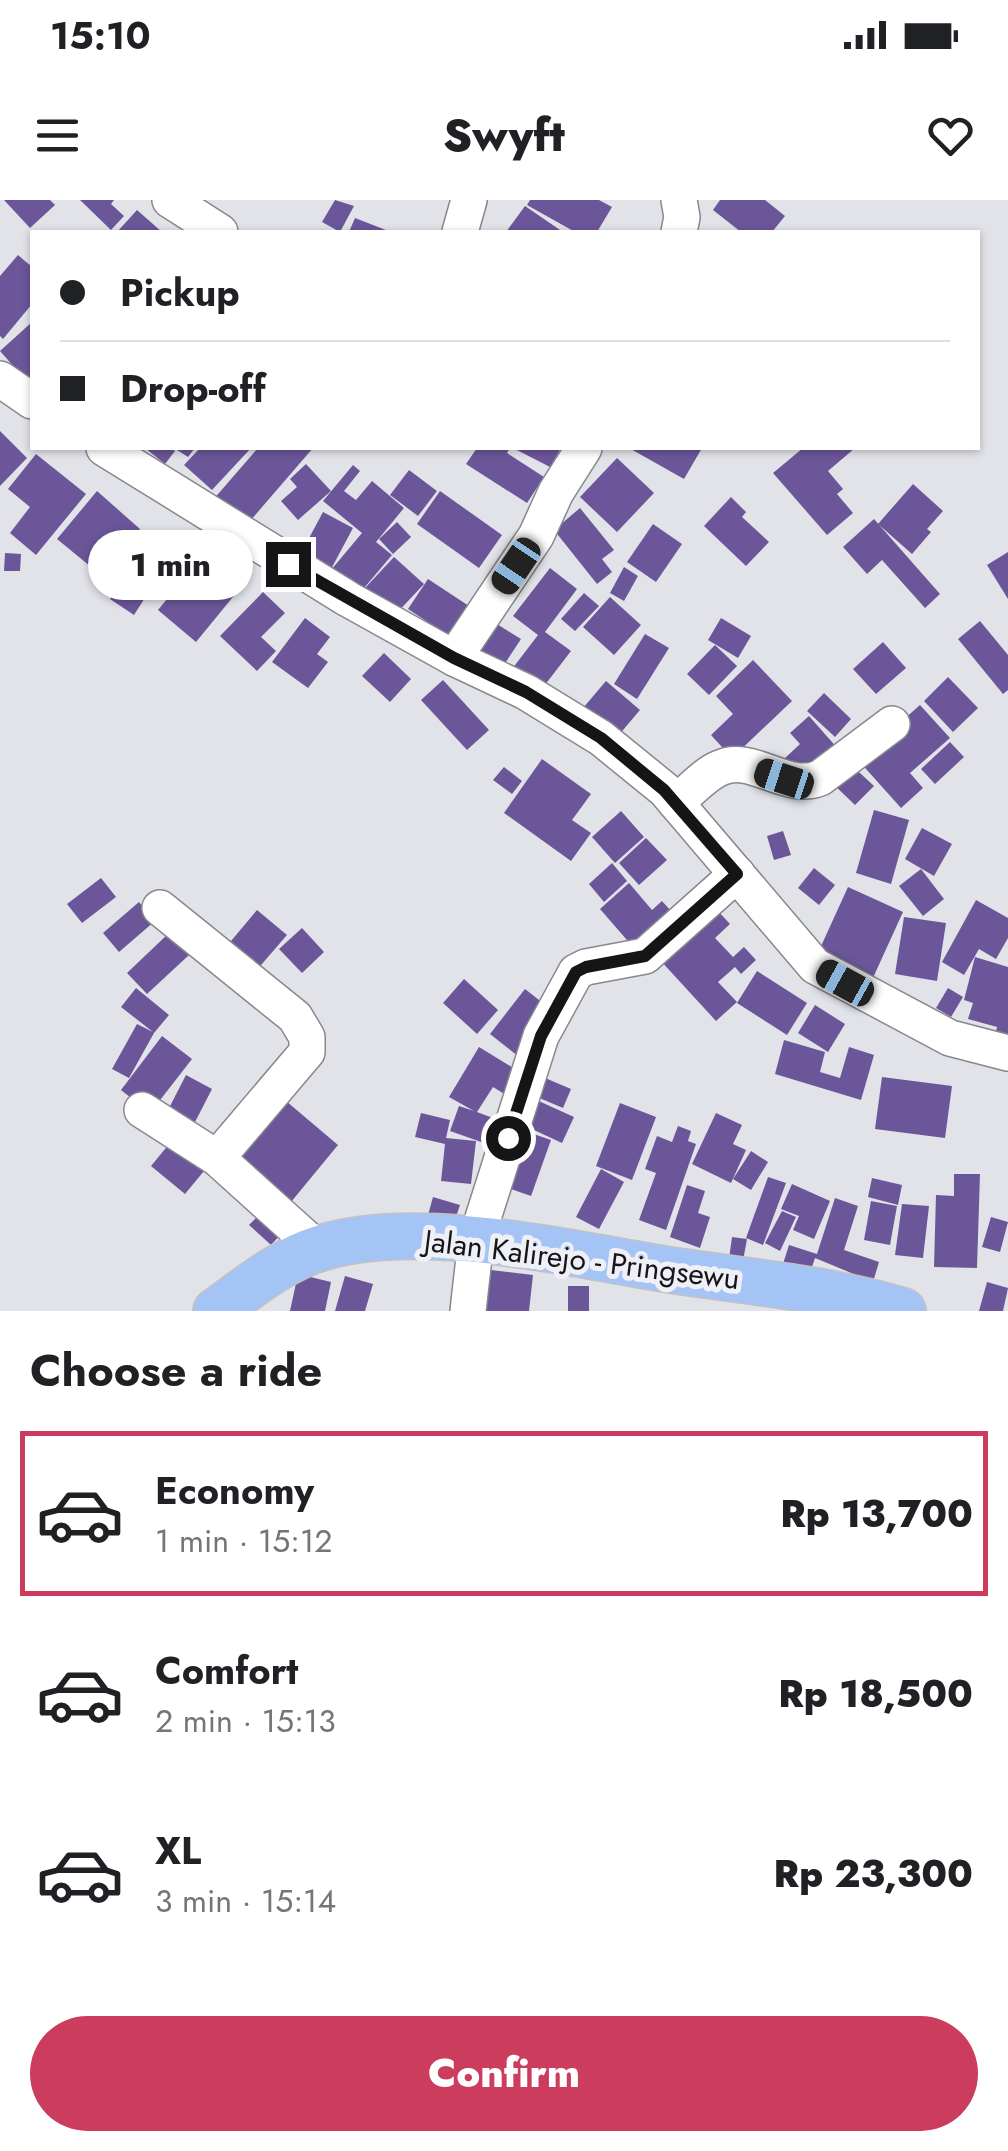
<!DOCTYPE html>
<meta charset="utf-8">
<style>
:root{--surface:#fff;--page:#f2f2f2;--text:#202124;--muted:#757577;--line:#e0e0e0;--accent:#cb3c5d}
body{margin:0;font-family:Jost,sans-serif;background:var(--page);color:var(--text);height:100vh;display:flex;flex-direction:column;font-size:38px;white-space:nowrap}
*{box-sizing:border-box;margin:0}
p{font-size:32px;color:var(--muted)}
.icon{flex:none;width:55px;height:55px;fill:none;stroke:currentColor;stroke-width:2;stroke-linecap:round;stroke-linejoin:round}
.map{position:relative;height:1111px;overflow:hidden}
.panel{display:flex;flex-direction:column;background:var(--surface);flex:1}
.panel>*{flex:none}
.guide{position:absolute;left:30px;top:30px;width:950px;height:220px;border-radius:0px;box-shadow:0 2px 8px #0004;display:grid;align-content:center;height:220px;padding:0 30px;background:var(--surface)}
.end{position:absolute;width:45px;height:45px;margin:-22px;border:12px solid #151517;background:#fff;box-shadow:0 0 0 5px #fff}
.from{border-radius:50%}
.bubble{position:absolute;height:70px;border-radius:35px;background:var(--surface);box-shadow:0 2px 8px #0004;font-size:32px;font-weight:800;line-height:70px;text-align:center}
.car{position:absolute;width:30px;height:60px;margin:-30px -15px;border-radius:12px;box-shadow:0 0 8px 2px #0007;background:linear-gradient(#222 24%,#8ab4d8 0 40%,#222 0 76%,#8ab4d8 0 86%,#222 0)}
.guide b{display:flex;align-items:center;gap:35px;height:95px;font-size:38px}
.guide b+b{border-top:2px solid var(--line)}
.guide i{width:25px;height:25px;background:var(--text)}
ul{padding:0;list-style:none}
li{display:flex;align-items:center;gap:30px;height:165px;margin:0 20px 15px;padding:0 10px;border:5px solid transparent;border-radius:0px}
li div{flex:1}
li b{display:block;font-size:38px}
li em{font-style:normal;font-weight:800}
li.selected{border-color:var(--accent)}
li>.icon{width:90px;height:90px;stroke-width:1.5}
h2{padding:0 30px;font-size:45px;line-height:120px}
.primary-button{display:flex;gap:20px;margin-top:auto;padding:20px 30px}
.primary-button a{flex:1;height:115px;border-radius:60px;background:var(--accent);color:#fff;font-size:40px;font-weight:800;line-height:115px;text-align:center}
.status{display:flex;justify-content:space-between;align-items:center;height:70px;padding:0 50px;background:var(--surface);direction:ltr}
.status svg{height:28px;fill:currentColor}
header{display:flex;justify-content:space-between;align-items:center;height:130px;padding:0 30px;background:var(--surface);font-size:45px;font-weight:800}
.map>svg:first-child{display:block}
.building{fill:#6c569a}
.lines{fill:none;stroke-linecap:round;stroke-linejoin:round}
.minor-casing{stroke:#87888e;stroke-width:38}
.major-casing{stroke:#c2c2c3;stroke-width:48}
.minor{stroke:#fff;stroke-width:35}
.major{stroke:#a5c4f6;stroke-width:45}
.route{stroke:#151517;stroke-width:12}
.labels{text-anchor:middle;stroke-width:10;stroke-linejoin:round;paint-order:stroke}
.street-label{font-size:30px;fill:#151517;stroke:#eff0f7}
</style>
<div class="status"><b>15:10</b><svg viewBox="0 0 49 12"><path d="M0 12V9h3v3zM5 12V6h3v6zM10 12V3h3v9zM15 12V0h3v12zM26 1h20v11H26zM47 4h2v5h-2z"/></svg></div>
<header><svg class="icon" aria-label="menu" viewBox="0 0 24 24"><path d="M4 6h16M4 12h16M4 18h16"/></svg>Swyft<svg class="icon" aria-label="heart" viewBox="0 0 24 24"><path d="M12 20l-8-8c-3-5 5-10 8-4 3-6 11-1 8 4z"/></svg></header>
<div class="map">
<svg width="1008" height="1111" viewBox="0 0 1008 1111">
<rect width="100%" height="100%" fill="#e2e3e9"/>
<g class="building">
<polygon points="4,0 50,0 55,5 30,28"/>
<polygon points="80,0 114,0 111,4 124,16 111,30"/>
<polygon points="335,0 354,6 340,32 322,22"/>
<polygon points="530,0 599,0 612,7 597,32 575,32 527,5"/>
<polygon points="720,0 765,0 785,16 772,32 741,32 713,10"/>
<polygon points="525,6 563,32 506,32"/>
<polygon points="137,10 162,32 117,32"/>
<polygon points="355,18 391,32 349,32"/>
<polygon points="18,55 32,67 32,104 3,139 0,136 0,76"/>
<polygon points="32,122 32,183 30,185 0,151"/>
<polygon points="0,231 27,258 0,286"/>
<polygon points="145,248 170,248 175,251 165,264"/>
<polygon points="174,248 195,248 188,257"/>
<polygon points="200,248 251,248 212,290 184,265"/>
<polygon points="258,248 313,248 244,328 212,301"/>
<polygon points="477,248 510,248 507,253 544,277 527,303 466,264"/>
<polygon points="513,248 561,248 550,267"/>
<polygon points="629,248 702,248 684,279"/>
<polygon points="803,248 855,248 828,271 843,289 837,294 853,313 827,335 773,273"/>
<polygon points="36,254 86,294 36,355 10,333 30,307 8,289"/>
<polygon points="617,258 654,293 617,332 580,297"/>
<polygon points="306,264 331,291 298,320 281,301 297,287 290,279"/>
<polygon points="353,265 360,271 344,291 356,300 372,281 404,308 376,342 392,355 359,394 331,370 362,333 323,301"/>
<polygon points="409,270 437,291 418,316 390,295"/>
<polygon points="913,284 943,311 927,329 931,332 912,354 878,324"/>
<polygon points="97,291 140,329 102,376 57,339"/>
<polygon points="440,291 502,335 479,368 417,324"/>
<polygon points="731,297 746,312 742,317 769,342 746,366 704,326"/>
<polygon points="580,308 614,350 602,359 612,372 597,384 554,330"/>
<polygon points="323,312 353,328 330,371 300,355"/>
<polygon points="874,319 940,394 925,408 882,360 867,374 843,347"/>
<polygon points="397,322 411,337 393,354 379,339"/>
<polygon points="653,324 682,344 656,382 627,362"/>
<polygon points="142,334 174,353 153,390 121,371"/>
<polygon points="1008,352 1008,399 987,365"/>
<polygon points="5,353 21,354 20,371 4,371"/>
<polygon points="394,357 424,384 394,416 365,388"/>
<polygon points="199,360 237,392 196,442 158,410"/>
<polygon points="624,367 638,376 624,401 610,393"/>
<polygon points="550,368 577,389 545,432 571,451 538,494 509,473 538,435 513,416"/>
<polygon points="124,377 148,393 134,415 110,399"/>
<polygon points="428,379 469,406 449,436 408,409"/>
<polygon points="263,392 285,413 261,437 276,451 257,471 220,436"/>
<polygon points="584,393 599,406 575,431 561,419"/>
<polygon points="610,397 641,425 614,455 583,427"/>
<polygon points="305,418 330,437 317,454 328,462 308,488 272,462"/>
<polygon points="721,418 751,436 738,458 708,440"/>
<polygon points="489,419 521,439 496,477 464,456"/>
<polygon points="980,421 1008,455 1008,490 1003,494 958,439"/>
<polygon points="645,434 669,448 637,499 614,484"/>
<polygon points="883,442 906,468 876,494 853,469"/>
<polygon points="715,445 737,466 709,495 687,474"/>
<polygon points="384,453 411,479 390,502 362,476"/>
<polygon points="753,460 792,501 732,558 711,535 733,514 716,496"/>
<polygon points="948,477 978,508 953,532 924,501"/>
<polygon points="443,480 489,530 467,550 421,500"/>
<polygon points="606,481 640,510 612,543 578,514"/>
<polygon points="824,493 851,519 835,537 807,511"/>
<polygon points="920,505 950,538 910,573 923,588 901,608 858,560"/>
<polygon points="809,516 839,550 802,582 783,560 800,544 790,533"/>
<polygon points="950,542 964,557 935,584 921,569"/>
<polygon points="542,559 591,594 572,620 591,633 571,661 504,613"/>
<polygon points="847,561 874,586 855,605 829,580"/>
<polygon points="504,567 522,581 512,594 493,580"/>
<polygon points="874,610 909,620 891,684 856,673"/>
<polygon points="621,611 644,637 615,663 592,637"/>
<polygon points="922,628 952,644 934,676 905,659"/>
<polygon points="783,631 791,655 774,660 767,636"/>
<polygon points="646,638 667,660 639,685 619,663"/>
<polygon points="612,663 627,681 604,702 589,684"/>
<polygon points="814,668 835,685 819,705 798,688"/>
<polygon points="921,669 944,699 923,716 899,686"/>
<polygon points="101,678 116,697 82,723 67,704"/>
<polygon points="629,683 652,710 662,701 680,721 640,755 600,709"/>
<polygon points="848,687 903,712 872,780 817,755"/>
<polygon points="976,700 1008,718 1008,738 996,759 979,749 964,775 942,762"/>
<polygon points="139,702 155,721 119,752 103,733"/>
<polygon points="716,709 730,724 715,738 733,757 744,747 756,760 741,774 735,767 718,782 737,802 716,821 660,760"/>
<polygon points="257,710 287,735 255,772 226,747"/>
<polygon points="904,717 946,723 937,781 895,774"/>
<polygon points="302,728 324,752 302,773 279,749"/>
<polygon points="169,733 189,755 147,794 127,773"/>
<polygon points="975,757 1008,767 1008,834 996,831 997,827 968,819 973,803 964,800"/>
<polygon points="757,771 807,803 787,835 737,803"/>
<polygon points="464,779 498,810 477,834 443,803"/>
<polygon points="136,788 169,815 154,833 129,878 112,869 137,824 153,832 121,807"/>
<polygon points="948,788 963,797 951,817 936,808"/>
<polygon points="525,789 553,811 518,856 490,834"/>
<polygon points="815,805 845,824 828,852 798,833"/>
<polygon points="162,836 192,859 150,913 121,890"/>
<polygon points="784,840 825,852 820,872 840,878 849,847 874,855 861,900 775,874"/>
<polygon points="479,847 520,872 506,895 493,887 477,912 509,924 501,949 450,931 459,906 474,911 449,897"/>
<polygon points="186,875 212,889 194,924 168,910"/>
<polygon points="538,875 571,889 563,908 530,894"/>
<polygon points="882,877 952,886 945,938 875,929"/>
<polygon points="532,898 574,917 562,943 521,924"/>
<polygon points="286,901 338,945 291,1002 239,958"/>
<polygon points="620,903 656,917 632,980 596,966"/>
<polygon points="421,913 450,920 446,938 476,941 471,984 441,981 445,944 415,937"/>
<polygon points="716,913 742,925 733,944 746,950 731,983 692,964"/>
<polygon points="678,926 691,931 688,941 696,944 666,1030 639,1020 656,973 645,969 657,936 672,942"/>
<polygon points="516,928 551,940 531,996 496,984"/>
<polygon points="170,943 204,971 185,994 151,966"/>
<polygon points="751,951 768,962 751,990 733,979"/>
<polygon points="601,969 624,982 599,1029 576,1017"/>
<polygon points="954,974 980,974 977,1068 934,1067 936,995 954,996"/>
<polygon points="768,977 786,983 763,1045 746,1038"/>
<polygon points="872,978 902,985 898,1005 868,997"/>
<polygon points="792,984 830,1001 814,1039 793,1030 799,1016 781,1009"/>
<polygon points="687,985 705,991 698,1013 710,1017 700,1048 670,1037"/>
<polygon points="433,997 460,1005 454,1023 428,1015"/>
<polygon points="835,998 858,1006 844,1050 879,1062 873,1082 815,1058 809,1076 782,1067 789,1045 817,1054"/>
<polygon points="871,1001 897,1006 890,1045 864,1040"/>
<polygon points="902,1004 929,1006 923,1058 895,1055"/>
<polygon points="782,1011 796,1017 780,1051 765,1043"/>
<polygon points="260,1014 281,1034 271,1045 249,1025"/>
<polygon points="991,1017 1008,1022 1000,1052 982,1047"/>
<polygon points="732,1037 747,1039 743,1061 729,1059"/>
<polygon points="491,1070 533,1075 529,1111 485,1111"/>
<polygon points="298,1074 331,1082 325,1111 290,1111"/>
<polygon points="345,1076 373,1084 365,1111 335,1111"/>
<polygon points="987,1082 1008,1088 1003,1111 979,1111"/>
<rect x="568" y="1086" width="21" height="25"/>
</g>
<g class="lines">
<defs>
<g id="minor">
<polyline points="170,0 220,32"/>
<polyline points="679,0 682,17 679,32"/>
<polyline points="460,32 469,0"/>
<polyline points="0,179 32,201"/>
<polyline points="104,248 348,399 454,458 526,492 601,538 665,590 815,766 950,838 1008,853"/>
<polyline points="454,458 536,336 556,292 584,248"/>
<path d="M676,603C689,592 705,574 720,568C752,553 786,592 820,578L892,524"/>
<polyline points="160,708 295,817 307,837 307,852 217,958 318,1049"/>
<polyline points="142,910 217,958"/>
<polyline points="468,1111 476,1040 541,836 576,772 586,767 645,756 737,674"/>
</g>
<path id="major" d="M216,1111C248,1088 283,1059 321,1048C420,1017 574,1055 677,1071C752,1082 831,1089 903,1111"/>
</defs>
<use href="#minor" class="minor-casing"/>
<use href="#major" class="major-casing"/>
<use href="#minor" class="minor"/>
<use href="#major" class="major"/>
</g>
<g class="lines">
<polyline class="route" points="288,364 454,458 526,492 601,538 664,590 737,674 645,756 586,767 576,772 541,836 508,938"/>
</g>
<g class="labels">
<g class="street-label">
<text transform="translate(582 1060) rotate(7)" y="10">Jalan Kalirejo - Pringsewu</text>
</g>
</g>
</svg>
<i class="end from" style="left:508px;top:938px"></i>
<i class="end" style="left:288px;top:364px"></i>
<div class="bubble" style="left:88px;top:330px;width:165px">1 min</div>
<i class="car" style="left:516px;top:366px;rotate:214deg"></i>
<i class="car" style="left:784px;top:579px;rotate:288deg"></i>
<i class="car" style="left:845px;top:783px;rotate:299deg"></i>
<div class="guide">
<b><i class="from"></i>Pickup</b>
<b><i></i>Drop-off</b>
</div>
</div>
<section class="panel">
<h2>Choose a ride</h2>
<ul>
<li class="selected"><svg class="icon" aria-label="car" viewBox="0 0 24 24"><path d="M5 17H2v-5l4-1 3-4h7l3 4 3 1v5h-3M9 17h6M6 11h13"/><circle cx="7" cy="17" r="2"/><circle cx="17" cy="17" r="2"/></svg><div><b>Economy</b><p>1 min · 15:12</p></div><em>Rp 13,700</em></li>
<li><svg class="icon" aria-label="car" viewBox="0 0 24 24"><path d="M5 17H2v-5l4-1 3-4h7l3 4 3 1v5h-3M9 17h6M6 11h13"/><circle cx="7" cy="17" r="2"/><circle cx="17" cy="17" r="2"/></svg><div><b>Comfort</b><p>2 min · 15:13</p></div><em>Rp 18,500</em></li>
<li><svg class="icon" aria-label="car" viewBox="0 0 24 24"><path d="M5 17H2v-5l4-1 3-4h7l3 4 3 1v5h-3M9 17h6M6 11h13"/><circle cx="7" cy="17" r="2"/><circle cx="17" cy="17" r="2"/></svg><div><b>XL</b><p>3 min · 15:14</p></div><em>Rp 23,300</em></li>
</ul>
<div class="primary-button"><a>Confirm</a></div>
</section>
